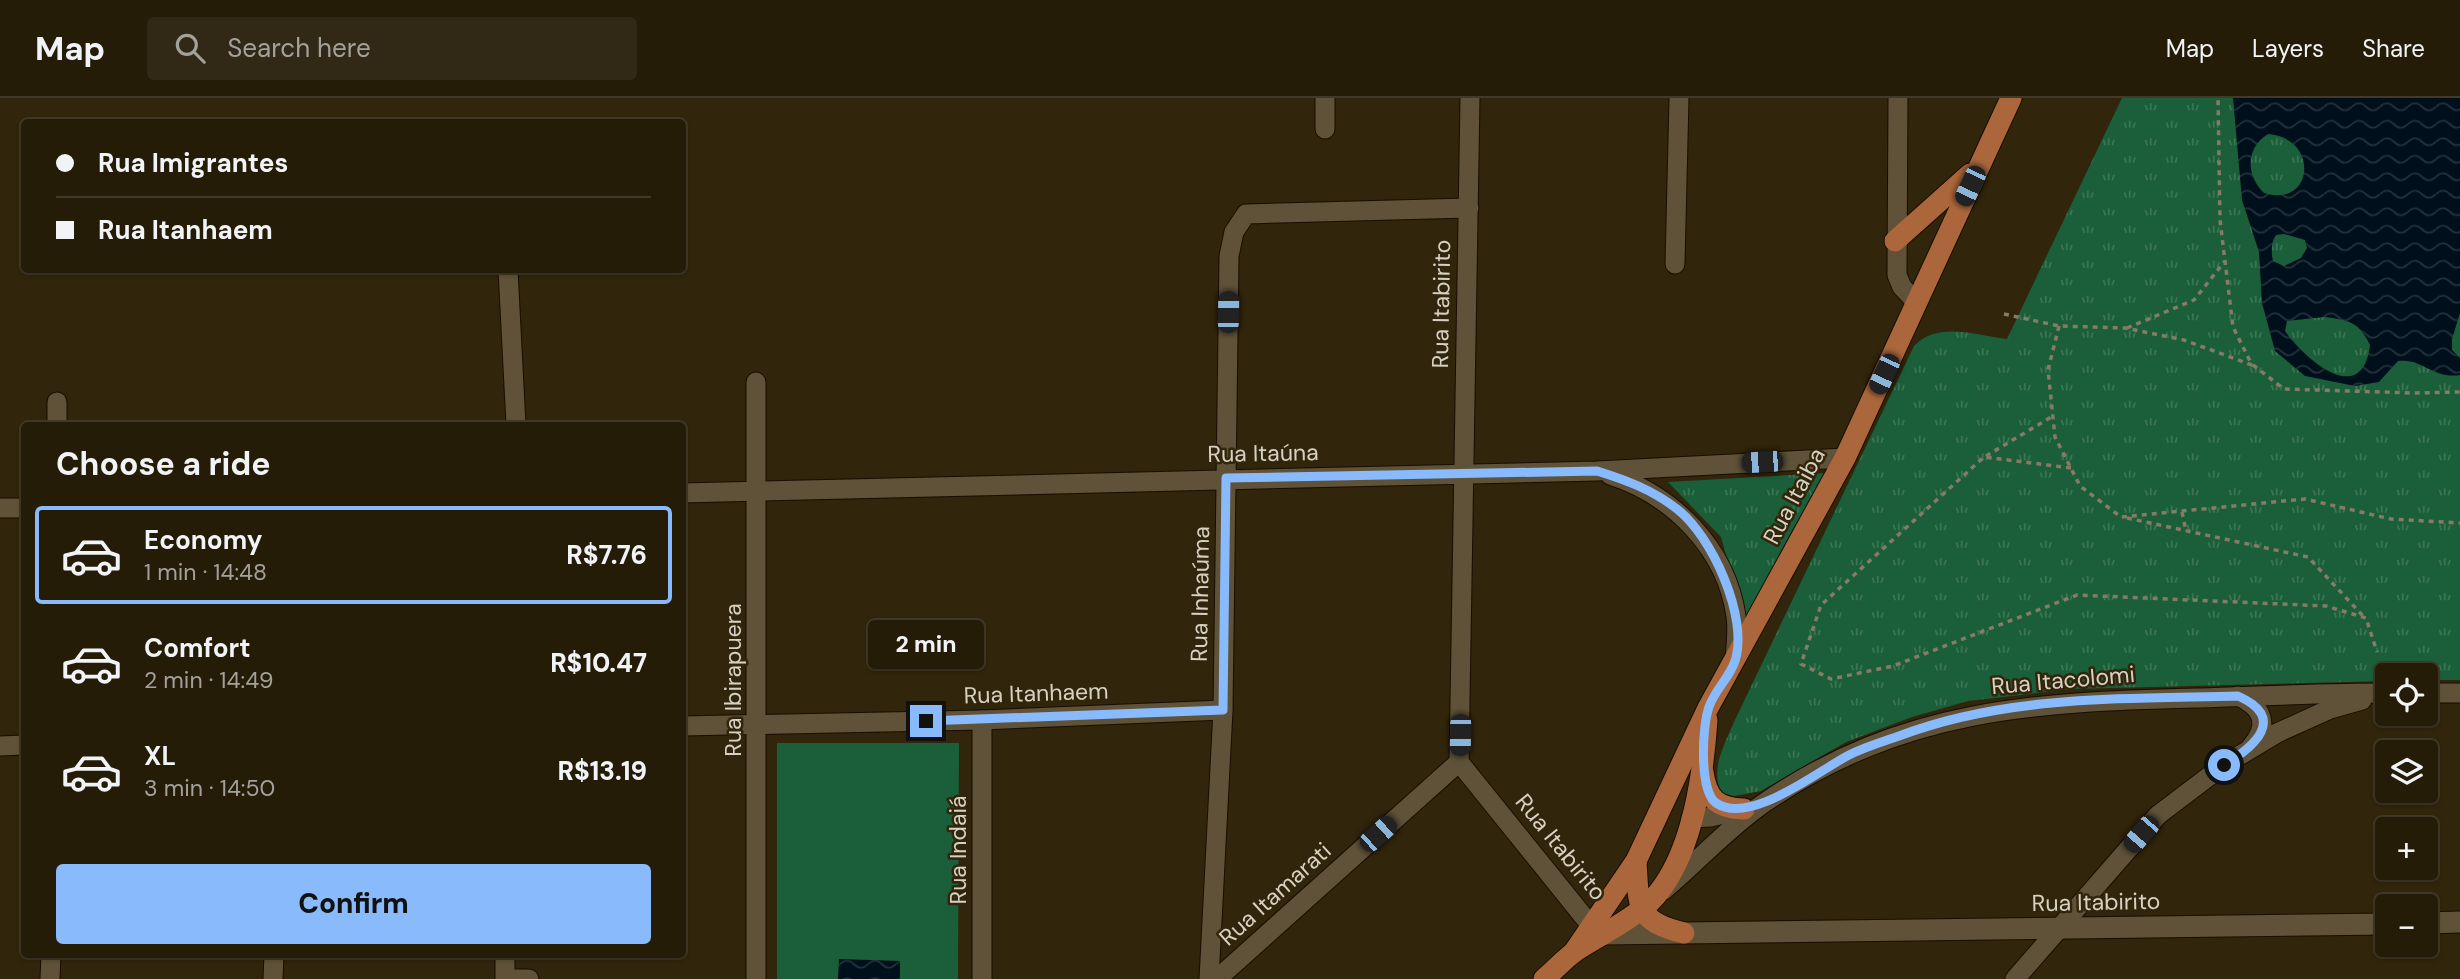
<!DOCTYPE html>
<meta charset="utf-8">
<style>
:root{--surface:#251c08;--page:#312916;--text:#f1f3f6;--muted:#a3a19c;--line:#423a29;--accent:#89bafc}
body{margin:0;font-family:"DM Sans",sans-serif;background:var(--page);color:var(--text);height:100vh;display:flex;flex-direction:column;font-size:26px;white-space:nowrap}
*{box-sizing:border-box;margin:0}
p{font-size:23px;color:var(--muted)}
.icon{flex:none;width:38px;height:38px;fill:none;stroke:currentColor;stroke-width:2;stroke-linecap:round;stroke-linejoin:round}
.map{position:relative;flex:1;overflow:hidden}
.side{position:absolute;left:21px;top:324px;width:665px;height:536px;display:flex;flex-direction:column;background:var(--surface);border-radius:7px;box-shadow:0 2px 5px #0004,0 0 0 2px var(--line)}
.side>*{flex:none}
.banner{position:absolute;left:21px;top:21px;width:665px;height:154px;border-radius:7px;box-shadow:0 2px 5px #0004,0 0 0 2px var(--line);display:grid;align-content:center;height:154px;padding:0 35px;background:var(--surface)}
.buttons{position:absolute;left:2375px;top:565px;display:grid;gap:14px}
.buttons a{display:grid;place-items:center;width:63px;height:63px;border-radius:7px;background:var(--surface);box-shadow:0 2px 5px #0004,0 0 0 2px var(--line);font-size:35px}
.end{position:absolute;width:32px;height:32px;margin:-16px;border:9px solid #89bafc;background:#111;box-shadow:0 0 0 4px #111}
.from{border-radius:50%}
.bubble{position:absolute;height:49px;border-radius:7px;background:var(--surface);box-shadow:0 2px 5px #0004,0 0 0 2px var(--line);font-size:23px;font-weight:800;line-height:49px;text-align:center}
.car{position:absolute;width:21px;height:42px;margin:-21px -10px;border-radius:9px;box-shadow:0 0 5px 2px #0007;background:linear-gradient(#222 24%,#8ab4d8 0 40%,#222 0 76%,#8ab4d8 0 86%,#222 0)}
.banner b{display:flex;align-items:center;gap:24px;height:66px;font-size:26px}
.banner b+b{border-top:2px solid var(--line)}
.banner i{width:18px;height:18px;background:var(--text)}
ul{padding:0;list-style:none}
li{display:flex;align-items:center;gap:21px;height:98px;margin:0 14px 10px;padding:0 21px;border:4px solid transparent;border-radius:7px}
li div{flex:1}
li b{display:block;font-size:26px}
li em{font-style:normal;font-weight:800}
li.active{border-color:var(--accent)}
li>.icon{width:63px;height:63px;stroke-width:1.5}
h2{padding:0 35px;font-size:32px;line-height:84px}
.cta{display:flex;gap:14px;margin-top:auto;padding:14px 35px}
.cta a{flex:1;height:80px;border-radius:7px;background:var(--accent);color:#111;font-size:28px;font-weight:800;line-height:80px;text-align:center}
header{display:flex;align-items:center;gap:42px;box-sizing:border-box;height:98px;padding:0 35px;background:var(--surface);border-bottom:2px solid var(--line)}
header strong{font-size:33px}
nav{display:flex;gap:38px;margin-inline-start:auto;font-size:24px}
.search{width:490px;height:63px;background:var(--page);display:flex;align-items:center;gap:18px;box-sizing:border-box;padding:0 24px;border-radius:7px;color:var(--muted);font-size:26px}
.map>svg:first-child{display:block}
.park{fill:url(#park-tufts)}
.pitch{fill:#1a5f39}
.water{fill:url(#water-waves);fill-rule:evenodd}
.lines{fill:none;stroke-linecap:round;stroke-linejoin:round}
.street-casing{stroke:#190d00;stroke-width:21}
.secondary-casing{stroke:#190d00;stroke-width:23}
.primary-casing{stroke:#190d00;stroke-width:23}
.path{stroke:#857b67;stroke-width:3.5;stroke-dasharray:5 5;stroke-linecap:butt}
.street{stroke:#5f5238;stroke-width:19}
.secondary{stroke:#5f5238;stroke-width:21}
.primary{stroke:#ab663b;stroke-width:21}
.route{stroke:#89bafc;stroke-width:9}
.labels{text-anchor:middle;stroke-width:5;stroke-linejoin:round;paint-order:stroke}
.street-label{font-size:23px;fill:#d8d0c2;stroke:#31250b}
</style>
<header>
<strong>Map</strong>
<div class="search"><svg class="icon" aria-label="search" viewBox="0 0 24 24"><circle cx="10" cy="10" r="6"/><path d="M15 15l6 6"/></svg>Search here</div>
<nav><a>Map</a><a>Layers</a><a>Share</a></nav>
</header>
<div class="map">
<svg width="2460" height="881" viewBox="0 0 2460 881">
<defs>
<pattern id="park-tufts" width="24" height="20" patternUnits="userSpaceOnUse" patternTransform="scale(1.75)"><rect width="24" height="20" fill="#1a5f39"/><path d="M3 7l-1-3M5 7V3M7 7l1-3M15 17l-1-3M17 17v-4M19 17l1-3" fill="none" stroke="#3b7554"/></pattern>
<pattern id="water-waves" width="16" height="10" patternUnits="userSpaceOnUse" patternTransform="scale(1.75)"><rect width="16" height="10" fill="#000f1c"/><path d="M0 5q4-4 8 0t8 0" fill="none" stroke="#24313b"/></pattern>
</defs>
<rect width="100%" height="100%" fill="#31250b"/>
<g class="park">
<path d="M2122,0H2460V582H2426V578H2387V583L2072,591L1968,603L1912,619L1846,644L1761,693L1734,698L1722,695C1709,672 1725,646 1734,624L1914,248C1938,223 1975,237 2007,241Z"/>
<polygon points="1827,375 1746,529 1721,439 1668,384"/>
</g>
<polygon class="pitch" points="777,645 959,645 958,881 777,881"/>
<g class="water">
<path d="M2233,0H2460V215L2452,241V252L2460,260V277C2432,281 2423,260 2398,263L2379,284L2355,288L2305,278L2275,253L2262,205L2259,154L2242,102ZM2268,36C2320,40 2314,111 2264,95C2246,78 2245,50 2268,36ZM2284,136L2305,142L2307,150L2301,160L2284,168L2273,163C2271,154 2271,144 2276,137ZM2324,219C2349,222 2359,224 2370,247C2362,312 2304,260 2285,233L2287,223Z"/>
<polygon points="839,861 900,863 900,881 838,881"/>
</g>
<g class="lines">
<defs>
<g id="street">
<polyline points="1470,0 1459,664 1592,829"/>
<polyline points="1898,0 1897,177 1902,189 1917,205"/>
<polyline points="1325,31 1325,0"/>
<polyline points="1675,166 1679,0"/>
<polyline points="508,172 516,327"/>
<polyline points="57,327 57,304"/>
<path d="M1610,377C1673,397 1726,450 1736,518C1738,532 1736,547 1735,561"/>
<polyline points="682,395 1597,373 1845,360"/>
<polyline points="0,410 24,410"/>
<polyline points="2426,595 2460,595"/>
<path d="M2238,598C2263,609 2270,627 2251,649"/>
<polyline points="982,622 982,881"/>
<polyline points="682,628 982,622 1223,612"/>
<polyline points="0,648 24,647"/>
<polyline points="1691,720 1711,719 1745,711"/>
<path d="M1664,792C1697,764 1729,729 1764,705C1903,610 2035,604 2196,600C2259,598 2323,595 2387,595"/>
<polyline points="50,881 51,856"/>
<polyline points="273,881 274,856"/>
<polyline points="505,881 505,856"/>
<polyline points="505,881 529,881"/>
<polyline points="756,881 756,284"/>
<polyline points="1209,881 1223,612 1229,158 1234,134 1246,116 1469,110"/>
<polyline points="1217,881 1459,664"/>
<polyline points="2015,881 2158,717 2224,667 2277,635 2330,611 2362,602"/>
</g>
<g id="secondary">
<polyline points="2426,825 2460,824"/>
<polyline points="1596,832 1604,836 2387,826"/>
</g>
<g id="primary">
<polyline points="1895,143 1970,76"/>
<path d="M1703,674C1707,701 1717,710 1744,711"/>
<path d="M1636,763C1639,809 1635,823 1684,835"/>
<polyline points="1574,854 1636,763 1708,610 1845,360 2011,0"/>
<path d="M1544,881C1555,872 1565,860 1577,852C1600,837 1628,824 1649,805C1692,763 1703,680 1707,622"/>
</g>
</defs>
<use href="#street" class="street-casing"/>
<use href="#secondary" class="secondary-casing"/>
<use href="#primary" class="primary-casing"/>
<g class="path">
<polyline points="2004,216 2059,228 2125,230 2184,242 2252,267 2233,229 2220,122 2218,0"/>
<polyline points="2059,228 2048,272 2055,339 2080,388 2121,419 2305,401 2391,421 2460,425"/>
<polyline points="2127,230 2194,202 2225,163"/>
<polyline points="2253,267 2284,291 2413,295 2460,294"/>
<polyline points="1986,358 2053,318"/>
<polyline points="2071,370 1984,359 1821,507 1801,566 1831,581 1893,568 2077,497 2326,508 2366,520 2377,554"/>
<polyline points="2182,414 2186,433"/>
<polyline points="2127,420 2308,459 2365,520"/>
</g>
<use href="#street" class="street"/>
<use href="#secondary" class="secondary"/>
<use href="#primary" class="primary"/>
</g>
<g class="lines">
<path class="route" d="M926,623L1223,612L1226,380L1597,373C1626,382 1653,392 1677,411C1712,438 1749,520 1735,563C1730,579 1714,593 1709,609C1702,628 1699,693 1716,705C1750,728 1818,673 1849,657C1865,649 1882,644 1899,638C2007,597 2124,601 2238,598C2288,620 2254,649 2224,667"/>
</g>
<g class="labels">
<g class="street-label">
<text transform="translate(1441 206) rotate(-89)" y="8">Rua Itabirito</text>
<text transform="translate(1263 355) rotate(-1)" y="8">Rua Itaúna</text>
<text transform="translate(1794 398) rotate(-62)" y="8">Rua Itaiba</text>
<text transform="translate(1200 496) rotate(-89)" y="8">Rua Inhaúma</text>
<text transform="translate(733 582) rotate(-90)" y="8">Rua Ibirapuera</text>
<text transform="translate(2063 582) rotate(-5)" y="8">Rua Itacolomi</text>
<text transform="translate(1036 595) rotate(-2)" y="8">Rua Itanhaem</text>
<text transform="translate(1561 749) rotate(51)" y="8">Rua Itabirito</text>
<text transform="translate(958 752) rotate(-90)" y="8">Rua Indaiá</text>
<text transform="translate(1275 796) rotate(-42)" y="8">Rua Itamarati</text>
<text transform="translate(2096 804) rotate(-1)" y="8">Rua Itabirito</text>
</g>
</g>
</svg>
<div class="buttons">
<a><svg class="icon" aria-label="locate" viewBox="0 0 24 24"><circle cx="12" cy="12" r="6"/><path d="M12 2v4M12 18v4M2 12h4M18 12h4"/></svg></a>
<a><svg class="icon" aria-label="layers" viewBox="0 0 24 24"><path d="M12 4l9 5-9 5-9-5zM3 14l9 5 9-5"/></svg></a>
<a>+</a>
<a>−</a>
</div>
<i class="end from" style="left:2224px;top:667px"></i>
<i class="end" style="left:926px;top:623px"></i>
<div class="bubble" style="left:868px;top:522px;width:116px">2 min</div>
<i class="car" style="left:1970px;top:88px;rotate:205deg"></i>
<i class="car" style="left:1228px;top:214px;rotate:1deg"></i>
<i class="car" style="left:1884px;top:276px;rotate:205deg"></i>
<i class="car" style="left:1762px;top:364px;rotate:267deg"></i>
<i class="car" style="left:1460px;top:637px;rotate:181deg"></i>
<i class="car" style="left:1378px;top:736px;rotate:48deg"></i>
<i class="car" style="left:2141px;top:736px;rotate:221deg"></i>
<div class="banner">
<b><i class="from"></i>Rua Imigrantes</b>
<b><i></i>Rua Itanhaem</b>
</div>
<section class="side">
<h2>Choose a ride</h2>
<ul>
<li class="active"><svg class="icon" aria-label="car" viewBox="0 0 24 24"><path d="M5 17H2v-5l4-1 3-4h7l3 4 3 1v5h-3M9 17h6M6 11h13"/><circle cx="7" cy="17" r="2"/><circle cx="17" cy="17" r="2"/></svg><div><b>Economy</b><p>1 min · 14:48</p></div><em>R$7.76</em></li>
<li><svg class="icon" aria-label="car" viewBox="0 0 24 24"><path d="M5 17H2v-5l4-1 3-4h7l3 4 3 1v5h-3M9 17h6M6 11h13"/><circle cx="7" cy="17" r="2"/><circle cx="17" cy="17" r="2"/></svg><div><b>Comfort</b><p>2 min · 14:49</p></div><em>R$10.47</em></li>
<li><svg class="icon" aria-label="car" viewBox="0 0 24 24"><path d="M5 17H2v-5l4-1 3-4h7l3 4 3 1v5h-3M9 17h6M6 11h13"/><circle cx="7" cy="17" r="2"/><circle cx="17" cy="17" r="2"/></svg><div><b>XL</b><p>3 min · 14:50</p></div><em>R$13.19</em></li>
</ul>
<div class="cta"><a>Confirm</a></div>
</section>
</div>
